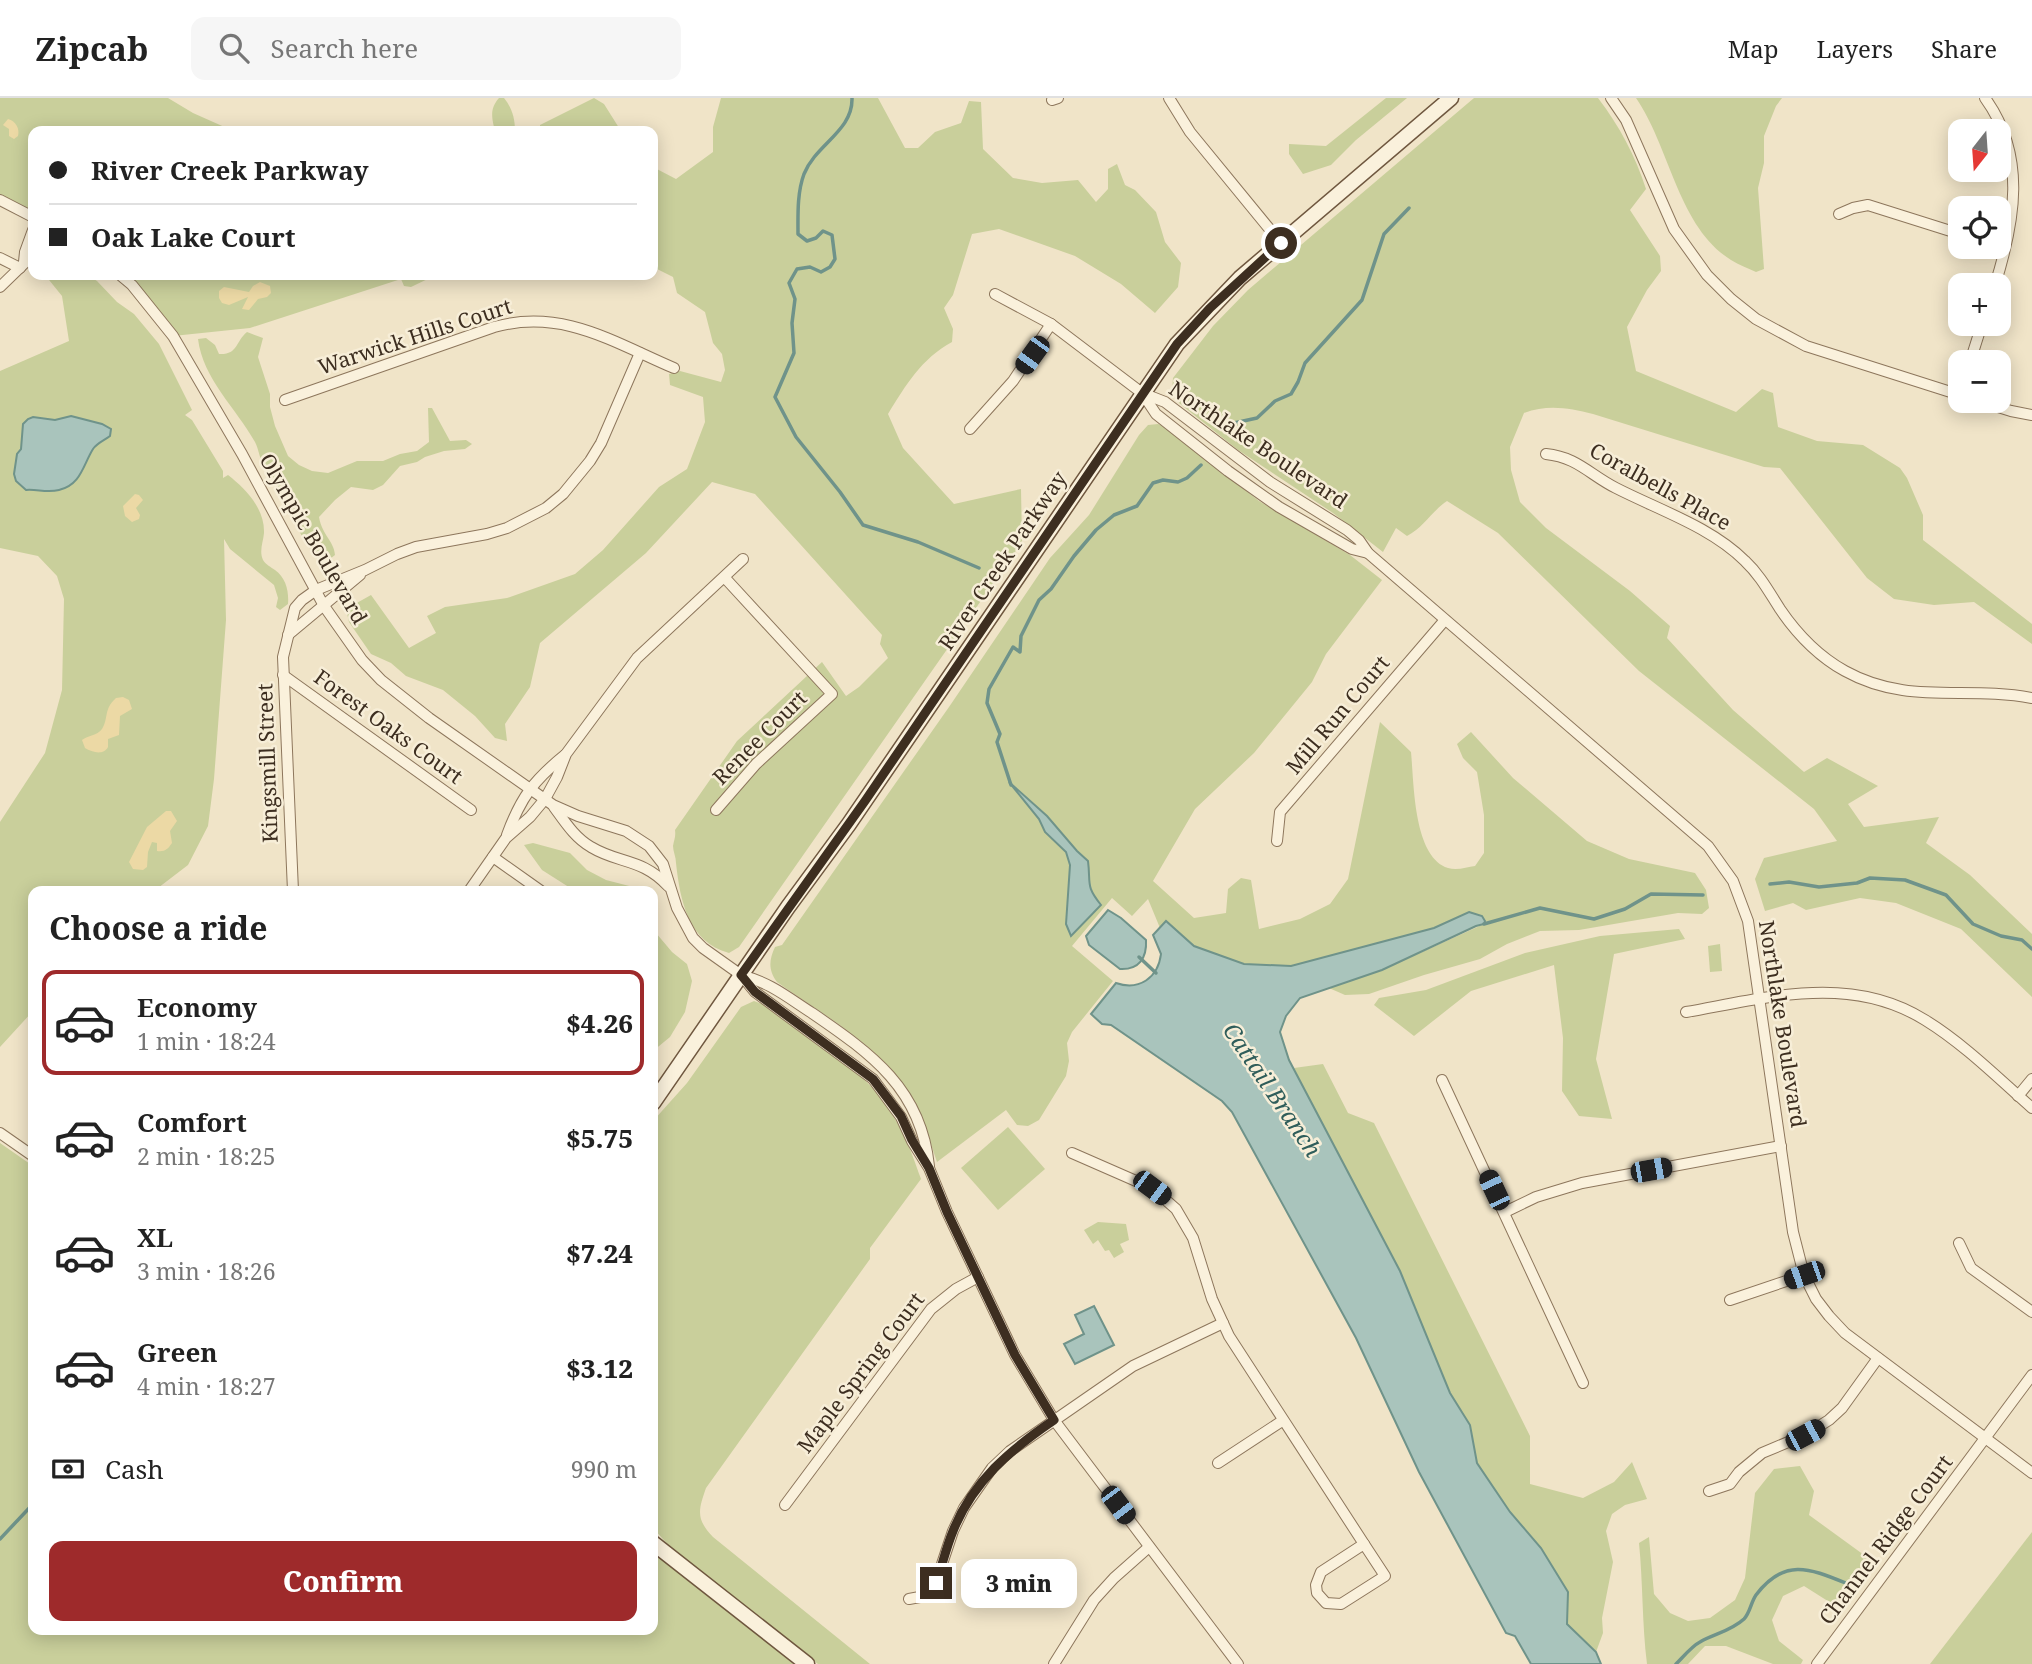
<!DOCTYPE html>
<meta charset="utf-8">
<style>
:root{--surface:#fff;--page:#f6f6f6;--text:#222;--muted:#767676;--line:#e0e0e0;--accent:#9e2a2b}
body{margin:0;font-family:"Noto Serif",serif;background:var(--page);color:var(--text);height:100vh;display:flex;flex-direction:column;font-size:26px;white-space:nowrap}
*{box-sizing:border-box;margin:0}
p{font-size:23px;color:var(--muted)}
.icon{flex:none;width:38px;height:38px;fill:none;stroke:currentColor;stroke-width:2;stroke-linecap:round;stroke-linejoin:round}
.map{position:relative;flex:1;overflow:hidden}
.sheet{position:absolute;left:28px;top:788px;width:630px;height:749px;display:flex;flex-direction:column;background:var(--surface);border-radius:14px;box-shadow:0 4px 18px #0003}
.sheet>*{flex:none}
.guide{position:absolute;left:28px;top:28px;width:630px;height:154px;border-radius:14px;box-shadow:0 4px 18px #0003;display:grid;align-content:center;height:154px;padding:0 21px;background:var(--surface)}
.needle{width:46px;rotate:197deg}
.tools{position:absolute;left:1948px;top:21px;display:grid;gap:14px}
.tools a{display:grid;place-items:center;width:63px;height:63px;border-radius:14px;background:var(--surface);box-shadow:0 4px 18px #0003;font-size:35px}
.end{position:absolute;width:32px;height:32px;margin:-16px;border:9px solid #3d2e20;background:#fff;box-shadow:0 0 0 4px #fff}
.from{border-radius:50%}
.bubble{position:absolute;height:49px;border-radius:14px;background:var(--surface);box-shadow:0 4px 18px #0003;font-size:23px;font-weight:800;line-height:49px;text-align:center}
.car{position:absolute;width:21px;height:42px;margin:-21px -10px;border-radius:9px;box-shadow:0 0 5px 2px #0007;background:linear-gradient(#222 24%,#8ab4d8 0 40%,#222 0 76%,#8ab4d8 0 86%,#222 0)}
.guide b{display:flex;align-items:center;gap:24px;height:66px;font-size:26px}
.guide b+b{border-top:2px solid var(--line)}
.guide i{width:18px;height:18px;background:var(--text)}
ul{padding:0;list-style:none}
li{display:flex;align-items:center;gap:21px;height:105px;margin:0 14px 10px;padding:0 7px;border:4px solid transparent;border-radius:14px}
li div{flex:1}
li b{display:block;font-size:26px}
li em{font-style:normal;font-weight:800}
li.on{border-color:var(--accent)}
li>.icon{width:63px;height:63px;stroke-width:1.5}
h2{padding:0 21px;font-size:32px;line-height:84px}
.pay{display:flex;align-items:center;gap:18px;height:77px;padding:0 21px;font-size:26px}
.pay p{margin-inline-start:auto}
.primary-button{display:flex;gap:14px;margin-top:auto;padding:14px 21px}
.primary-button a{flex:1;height:80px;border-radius:14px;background:var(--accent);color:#fff;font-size:28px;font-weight:800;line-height:80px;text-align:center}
header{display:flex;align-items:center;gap:42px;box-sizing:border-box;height:98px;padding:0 35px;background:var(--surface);border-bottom:2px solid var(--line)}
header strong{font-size:33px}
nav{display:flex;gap:38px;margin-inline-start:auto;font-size:24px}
.search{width:490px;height:63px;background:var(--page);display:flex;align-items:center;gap:18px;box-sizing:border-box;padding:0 24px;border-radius:14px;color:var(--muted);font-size:26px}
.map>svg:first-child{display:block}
.green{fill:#c9cf9b}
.sand{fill:#ecd9a5}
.water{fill:#a9c4bc;stroke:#6f938a;stroke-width:2}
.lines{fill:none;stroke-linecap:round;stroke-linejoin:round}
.stream{stroke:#6f938a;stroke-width:3.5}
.minor-casing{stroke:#8d765c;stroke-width:12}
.secondary-casing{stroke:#6f573f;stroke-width:17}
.minor{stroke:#faf1dc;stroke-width:10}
.secondary{stroke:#faf1dc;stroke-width:14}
.route{stroke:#3d2e20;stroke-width:9}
.labels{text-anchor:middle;stroke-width:5;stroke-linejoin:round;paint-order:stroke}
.street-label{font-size:21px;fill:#3d2e20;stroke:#f7eed8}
.water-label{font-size:23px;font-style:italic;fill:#2f5d5a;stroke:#f7eed8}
</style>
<header>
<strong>Zipcab</strong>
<div class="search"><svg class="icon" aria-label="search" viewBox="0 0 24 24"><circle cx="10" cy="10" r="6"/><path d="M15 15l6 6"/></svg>Search here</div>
<nav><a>Map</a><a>Layers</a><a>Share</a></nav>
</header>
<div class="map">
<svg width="2032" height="1566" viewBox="0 0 2032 1566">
<rect width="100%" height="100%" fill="#f0e4c8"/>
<g class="green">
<polygon points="0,0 168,0 193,15 229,31 241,33 33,33 33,119 0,102"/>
<path d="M499,0H504C512,10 515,20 515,33H491L494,29C491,17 491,9 499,0Z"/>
<polygon points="594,0 604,6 621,33 532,33 540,30 540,27"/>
<path d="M721,0H878L905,50H918L935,34L961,25L969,3L981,4L983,51L1013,80L1042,85L1078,82L1096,104L1108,91V71L1117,66L1125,87L1135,92L1156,114L1165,144L1181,165L1178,189L1155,215L1121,186L1075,158L999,131L972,136L953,197L944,210L953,231L952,244C921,261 906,287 888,316L903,350L954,406L1021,391L1022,444L739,849L729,855C688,844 680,802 676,765C676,759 673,753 673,748C674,742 676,739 675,732L737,643L822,564L846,598L859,589L888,560L880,546L882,537L755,396L712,384L646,455L540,545L530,589L505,626L507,643L495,640L475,618L443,592L406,578L391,565L371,556L349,524L346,511L371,497L409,550L436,535L427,518L445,509L507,500L575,476L603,452L659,389L687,371L705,324L703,299L670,287L669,276L680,273L721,284L725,272L722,256L713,245L705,214L677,195L673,179L653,169V69L676,81L713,54V29Z"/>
<polygon points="1386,0 1407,0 1356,42 1331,67 1303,76 1289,56 1289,46 1326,48"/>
<path d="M1474,0H1598C1620,29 1635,57 1646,91L1630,112L1660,158L1661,173L1647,192L1627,229L1636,273L1736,314L1762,291L1773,295L1778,329L1817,343L1863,347L1900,370L1907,380L1923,417V442L2032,526V546L1974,504L1934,507L1894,501L1867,480L1780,370L1764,369L1593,316C1569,310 1548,306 1524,315L1510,349L1511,372L1520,404L1546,430L1630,493L1670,528L1667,540L1733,612L1804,674L1827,660L1878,688L1848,706L1864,729L1939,719L1926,745L1970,777L2032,836V899L1961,831L1896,805L1860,800L1806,812L1793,805L1765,813L1755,781L1764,760L1837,743L1814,711L1639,573L1498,435L1447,403C1432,413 1423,430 1407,438L1396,430L1383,454L1333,415L1238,352L1179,305L1172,294L1173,280L1213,228L1248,192Z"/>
<path d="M1636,0H1782L1776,8L1764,38V65L1758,90L1764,171L1756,174C1748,170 1739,167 1731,162C1678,129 1670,49 1636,0Z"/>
<path d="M45,177H87L97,183L117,204L134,216L159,246L192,312L185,317L192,322L223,373V380L228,377C246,391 265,411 264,435C263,445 259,453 263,462C266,467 271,469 275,472C286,480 289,493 288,506L280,512L276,509L278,500L274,487L230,451L224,441L226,522L214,681L208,728L188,767L154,793H33V913L0,949V724L45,655L62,592L64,501L57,478L38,458L0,450V273L69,243L62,198Z"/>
<polygon points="120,177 436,177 411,189 404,188 401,181 250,230 173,238"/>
<path d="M247,234L263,240L258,259L270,296V309L275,328L288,358L299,367L312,373L328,375L357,363H383L400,356L417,353L429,344L428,310H432L450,343L466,342L472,346L465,351L444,353L425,359L417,364L400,368L383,387L373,392L351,389L335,402L319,419C322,437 334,443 335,457L326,464C304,455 291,412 279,392C275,385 268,378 264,370C260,362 259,352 255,344C236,310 203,281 198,241L206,240L215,247L219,256C238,257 235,244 247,234Z"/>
<path d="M1158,326L1166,329L1259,403L1350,457L1382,482L1326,556L1312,584L1254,655L1195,711L1153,783L1194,820L1226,815L1228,791L1241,780L1251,782L1259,831L1300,821L1330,806L1348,781L1380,624L1411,654C1414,684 1413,759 1448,770C1457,773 1467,769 1475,768L1484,755V717L1477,674L1463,660L1457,646L1471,634L1513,680L1587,743L1629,761L1695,775L1706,792L1709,810L1702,816L1678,815L1579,832L1540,833L1507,846L1480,861L1424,877L1369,896L1345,897L1329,890L1382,872L1484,826L1469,814L1434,830L1291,868L1244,866L1194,848L1167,824L1160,830L1148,801L1132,818L1112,800L1072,848L1113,883L1072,934L1067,945L1069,963L1066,978L1039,1022L1028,1028L1017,1027L1006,1012L937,1064C929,1040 921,1016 908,995C881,948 820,915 777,884C768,872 769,862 775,849L782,847L949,609L1050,460L1089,417L1139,337L1148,327Z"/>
<polygon points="533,745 570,755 587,772 606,782 637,790 639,793 575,793 542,772 524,747"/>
<polygon points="653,826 656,835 672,854 687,866 692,883 685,914 670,939 653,953"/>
<polygon points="1679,831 1685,841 1614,856 1596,961 1612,1021 1579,1018 1562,993 1563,940 1554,867 1471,893 1414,938 1374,907 1379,900 1426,892 1525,855 1600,838"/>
<polygon points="1720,846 1722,873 1710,874 1708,848"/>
<path d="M754,903L765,907C813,942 870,972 898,1026C908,1043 914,1062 921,1081L870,1150V1161L706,1390C698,1413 696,1421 713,1439L870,1566H818L671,1450L653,1430V1023L687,985L741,909Z"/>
<polygon points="1323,966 1348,1015 1374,1025 1530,1338 1530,1386 1583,1400 1614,1384 1632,1364 1647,1401 1625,1407 1612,1416 1606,1433 1613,1464 1602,1520 1603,1535 1596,1554 1567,1526 1568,1494 1541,1450 1510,1414 1476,1365 1470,1327 1450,1295 1294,970"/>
<polygon points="1008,1029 1045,1071 998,1112 961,1070"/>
<polygon points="0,1045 33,1068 33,1531 653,1531 653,1452 798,1566 0,1566"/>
<polygon points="1098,1124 1126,1126 1129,1142 1120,1146 1124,1154 1114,1160 1109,1152 1105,1153 1098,1142 1093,1146 1084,1132"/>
<path d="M1800,1368L1814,1393L1809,1417L1875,1465L1842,1512L1804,1488L1783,1498L1772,1522L1779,1543L1803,1562L1801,1566H1773L1726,1548H1705L1688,1566H1647C1642,1526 1643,1485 1639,1445L1649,1439L1654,1496L1670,1515L1688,1523L1710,1520L1735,1502L1745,1480L1755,1395L1774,1371Z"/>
<polygon points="2032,1434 2032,1566 1930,1566"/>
</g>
<g class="sand">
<path d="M8,21C16,23 20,31 18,38L14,41L9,38V31L3,27Z"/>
<polygon points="260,184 270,188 271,195 267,199 258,201 249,212 242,211 248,199 229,207 222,205 219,200 219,193 224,189 249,194 253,188"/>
<polygon points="135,396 139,397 143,402 136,410 140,417 139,421 132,424 125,418 123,408"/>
<path d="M123,599L129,602L132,611L120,618L119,637L108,641V649C103,658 92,654 85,650L82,642C88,637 97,638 102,631C109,620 103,612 116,600Z"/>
<path d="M166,713H171L177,723L170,733L172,745C168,751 165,754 157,753V745L152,744L148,754L147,769L143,772L133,771L129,764L147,729Z"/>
</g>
<g class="water">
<path d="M71,318L102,326L111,331L110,338C105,342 97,345 93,351C83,367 81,387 59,392C47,395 37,391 26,392L16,383L14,376L17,356L21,351L23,326L28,321L33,319L55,322Z"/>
<path d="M1009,684L1047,718L1077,753L1088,763C1091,786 1085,787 1101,807L1071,838L1066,826L1070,767L1066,754L1045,734L1039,721Z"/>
<path d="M1108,812L1121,820L1146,842C1147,860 1139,872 1120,871L1089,847L1086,838Z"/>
<path d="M1469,814L1482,818L1485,823L1484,826L1476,828L1382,872L1300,900L1286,918L1280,934L1289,962L1400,1173L1450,1295L1470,1327L1477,1365L1510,1414L1541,1450L1568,1494L1567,1526L1596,1554L1601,1566H1531L1515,1538L1506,1535L1419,1374L1356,1240L1232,1014L1222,1003L1111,927L1102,926L1091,916L1116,885C1139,893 1158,880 1161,856L1153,837L1166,823L1194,848L1244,866L1291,868L1434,830Z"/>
<polygon points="1094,1208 1114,1247 1075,1266 1064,1246 1084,1236 1075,1217"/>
</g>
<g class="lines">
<g class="stream">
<path d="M852,0C853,33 816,46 804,76C797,95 798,117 798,136L807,143L816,140L823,133L832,137L835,161L830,169L821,174L810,169L797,171L789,185L795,201L792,225L794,255L775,299L796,339L840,394L863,427L918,444L979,470"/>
<polyline points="1234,325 1257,320 1275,303 1291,296 1298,284 1305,265 1362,202 1384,136 1409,110"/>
<polyline points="1011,687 997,644 1000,636 987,605 989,591 1013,549 1020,554 1021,538 1039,502 1051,491 1074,458 1096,432 1114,417 1137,408 1153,385 1163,382 1178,384 1187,380 1201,367"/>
<polyline points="1770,786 1789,784 1819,789 1857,785 1870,780 1905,782 1946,797 1973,826 2001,838 2022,842 2032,851"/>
<polyline points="1484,826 1540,810 1594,821 1625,811 1651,796 1703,797"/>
<polyline points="1139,859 1156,875"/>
<polyline points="0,1441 33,1406"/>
<path d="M1676,1566C1683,1559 1692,1548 1700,1544C1714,1536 1731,1533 1744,1521C1750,1515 1751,1504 1756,1497C1786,1457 1813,1472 1853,1488"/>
</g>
<defs>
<g id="minor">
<polyline points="1169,0 1190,34 1281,145"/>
<polyline points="1611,0 1626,22 1674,131 1707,177 1731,201 1756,221 1806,248 1960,297"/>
<path d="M1985,0C2027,58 2015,123 1995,187"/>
<polyline points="1052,2 1058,0"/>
<polyline points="0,102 33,119"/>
<polyline points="1839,116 1853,110 1868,107 1960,136"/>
<polyline points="0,160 20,170"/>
<polyline points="24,164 25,154 33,132"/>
<polyline points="120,177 132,187 173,238 242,356 324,508 362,562 381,582 429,620 553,707 578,718 626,733 649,748 663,766 677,810 693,840 703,850 741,877 755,894 873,981 901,1019 912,1043 929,1070 947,1114 1015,1257 1054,1322 1238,1566"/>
<polyline points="0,189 33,157"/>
<polyline points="995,196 1051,226 1142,295 1165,304 1270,384 1347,432 1359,442 1368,455 1708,748 1733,783 1748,823 1793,1134 1804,1177 1816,1201 1829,1218 1845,1235 2032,1375"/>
<polyline points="1970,264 1982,226"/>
<polyline points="1142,295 1156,316 1228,373 1279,409 1352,451 1368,455"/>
<path d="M285,302L494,229C562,210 613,244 674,270"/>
<polyline points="1979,303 2011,313 2032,317"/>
<polyline points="970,331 1013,283 1051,226"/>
<path d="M1546,356C1577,359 1590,377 1616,390C1659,412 1711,429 1745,463C1760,477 1769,494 1780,511C1797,536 1818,558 1845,573C1908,608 1966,587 2032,600"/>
<polyline points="288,537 360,477"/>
<polyline points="283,577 471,712"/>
<path d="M554,709C565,724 575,740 591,749C619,766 642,760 668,788"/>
<polyline points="716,712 756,666 832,596 725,480"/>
<path d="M507,737C521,699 534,682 565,657"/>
<polyline points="1277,743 1280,714 1444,523"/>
<polyline points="493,759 541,793"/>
<polyline points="293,793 283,559 295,510 302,502 316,492 365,472 397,456 416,449 487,436 507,430 546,410 563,396 590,363 601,345 640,255"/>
<polyline points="469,793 506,740 530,719 545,701 557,679 566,656 637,560 743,461"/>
<path d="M741,877C771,885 787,899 812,915C872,956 921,991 929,1068"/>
<path d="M1686,914C1766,900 1850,875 1925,922C1964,946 1998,980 2032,1010"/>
<polyline points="1442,982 1583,1285"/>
<polyline points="2018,998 2032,981"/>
<polyline points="0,1035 33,1058"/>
<polyline points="1072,1055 1152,1090 1176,1111 1193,1140 1212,1201 1229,1238 1364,1446"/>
<polyline points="1505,1114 1536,1099 1582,1085 1781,1048"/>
<polyline points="1959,1145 1971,1170 2032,1214"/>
<polyline points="1730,1202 1804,1177"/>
<polyline points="1218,1365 1282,1323"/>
<polyline points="1709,1393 1730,1386 1739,1374 1762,1355 1805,1337 1829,1322 1842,1310 1878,1260"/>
<polyline points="785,1407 931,1211 956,1191 978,1179"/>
<polygon points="1364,1446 1385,1478 1341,1506 1326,1505 1317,1495 1316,1487 1321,1474"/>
<polyline points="909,1501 925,1498 936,1484 953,1433 964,1410 992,1370 1010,1353 1133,1268 1223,1225"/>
<polyline points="1054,1566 1094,1502 1114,1480 1149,1449"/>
<polyline points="1817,1566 2032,1277"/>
</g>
<g id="secondary">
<polyline points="653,1005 788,809 849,726 1177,246 1240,180 1451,0"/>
<polyline points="653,1445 807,1566"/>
</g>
</defs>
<use href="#minor" class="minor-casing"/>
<use href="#secondary" class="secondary-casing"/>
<use href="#minor" class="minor"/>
<use href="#secondary" class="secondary"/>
</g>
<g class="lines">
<path class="route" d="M936,1485C942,1468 946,1450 953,1433C973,1383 1010,1352 1054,1322L1015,1257L947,1114L929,1070L912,1042L901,1018L873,981L755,894L741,877L865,703L1177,246L1210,210L1281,145"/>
</g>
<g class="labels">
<g class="street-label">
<text transform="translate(415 239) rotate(-18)" y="7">Warwick Hills Court</text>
<text transform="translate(1258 347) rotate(34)" y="7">Northlake Boulevard</text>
<text transform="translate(1660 389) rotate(29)" y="7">Coralbells Place</text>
<text transform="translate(313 441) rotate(60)" y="7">Olympic Boulevard</text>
<text transform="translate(1003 463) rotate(-56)" y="7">River Creek Parkway</text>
<text transform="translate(1338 617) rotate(-50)" y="7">Mill Run Court</text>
<text transform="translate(388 629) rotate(36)" y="7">Forest Oaks Court</text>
<text transform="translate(760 640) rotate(-45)" y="7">Renee Court</text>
<text transform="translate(268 665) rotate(-92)" y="7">Kingsmill Street</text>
<text transform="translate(1782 926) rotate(81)" y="7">Northlake Boulevard</text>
<text transform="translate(861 1275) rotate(-53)" y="7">Maple Spring Court</text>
<text transform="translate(1886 1442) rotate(-53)" y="7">Channel Ridge Court</text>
</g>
<g class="water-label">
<text transform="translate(1272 992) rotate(56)" y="8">Cattail Branch</text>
</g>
</g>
</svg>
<div class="tools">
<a><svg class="needle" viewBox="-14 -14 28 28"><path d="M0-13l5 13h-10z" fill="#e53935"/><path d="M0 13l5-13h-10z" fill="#767676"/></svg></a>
<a><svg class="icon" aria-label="locate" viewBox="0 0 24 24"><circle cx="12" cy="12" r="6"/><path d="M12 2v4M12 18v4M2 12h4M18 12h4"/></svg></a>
<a>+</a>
<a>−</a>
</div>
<i class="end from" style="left:1281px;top:145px"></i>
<i class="end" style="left:936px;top:1485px"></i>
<div class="bubble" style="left:961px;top:1461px;width:116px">3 min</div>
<i class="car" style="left:1032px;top:257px;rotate:216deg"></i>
<i class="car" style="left:1651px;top:1072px;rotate:80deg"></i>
<i class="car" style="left:1152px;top:1090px;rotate:127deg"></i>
<i class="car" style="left:1494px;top:1092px;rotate:335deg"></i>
<i class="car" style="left:1804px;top:1177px;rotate:251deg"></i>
<i class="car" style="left:1805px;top:1337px;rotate:62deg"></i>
<i class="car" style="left:1118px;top:1407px;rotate:143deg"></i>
<div class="guide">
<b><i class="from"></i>River Creek Parkway</b>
<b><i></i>Oak Lake Court</b>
</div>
<section class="sheet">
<h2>Choose a ride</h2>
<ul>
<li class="on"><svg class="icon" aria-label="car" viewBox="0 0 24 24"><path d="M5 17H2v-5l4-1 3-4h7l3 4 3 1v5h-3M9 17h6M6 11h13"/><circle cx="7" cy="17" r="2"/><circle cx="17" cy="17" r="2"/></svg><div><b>Economy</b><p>1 min · 18:24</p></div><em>$4.26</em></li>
<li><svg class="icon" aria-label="car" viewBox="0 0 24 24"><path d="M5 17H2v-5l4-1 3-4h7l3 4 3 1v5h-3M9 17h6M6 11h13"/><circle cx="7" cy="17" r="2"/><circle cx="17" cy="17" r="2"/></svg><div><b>Comfort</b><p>2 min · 18:25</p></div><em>$5.75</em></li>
<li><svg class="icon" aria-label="car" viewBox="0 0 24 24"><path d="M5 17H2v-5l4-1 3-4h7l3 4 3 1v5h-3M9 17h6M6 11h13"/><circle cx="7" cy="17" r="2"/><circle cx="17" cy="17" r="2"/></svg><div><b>XL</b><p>3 min · 18:26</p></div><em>$7.24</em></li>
<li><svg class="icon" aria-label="car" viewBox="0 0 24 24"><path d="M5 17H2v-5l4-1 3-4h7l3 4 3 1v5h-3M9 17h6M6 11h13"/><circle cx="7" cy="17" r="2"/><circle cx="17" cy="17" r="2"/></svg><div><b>Green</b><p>4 min · 18:27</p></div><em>$3.12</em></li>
</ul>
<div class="pay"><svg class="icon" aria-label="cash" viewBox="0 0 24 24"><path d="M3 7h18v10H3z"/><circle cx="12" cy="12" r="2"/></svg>Cash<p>990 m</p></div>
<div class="primary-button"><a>Confirm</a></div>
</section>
</div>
